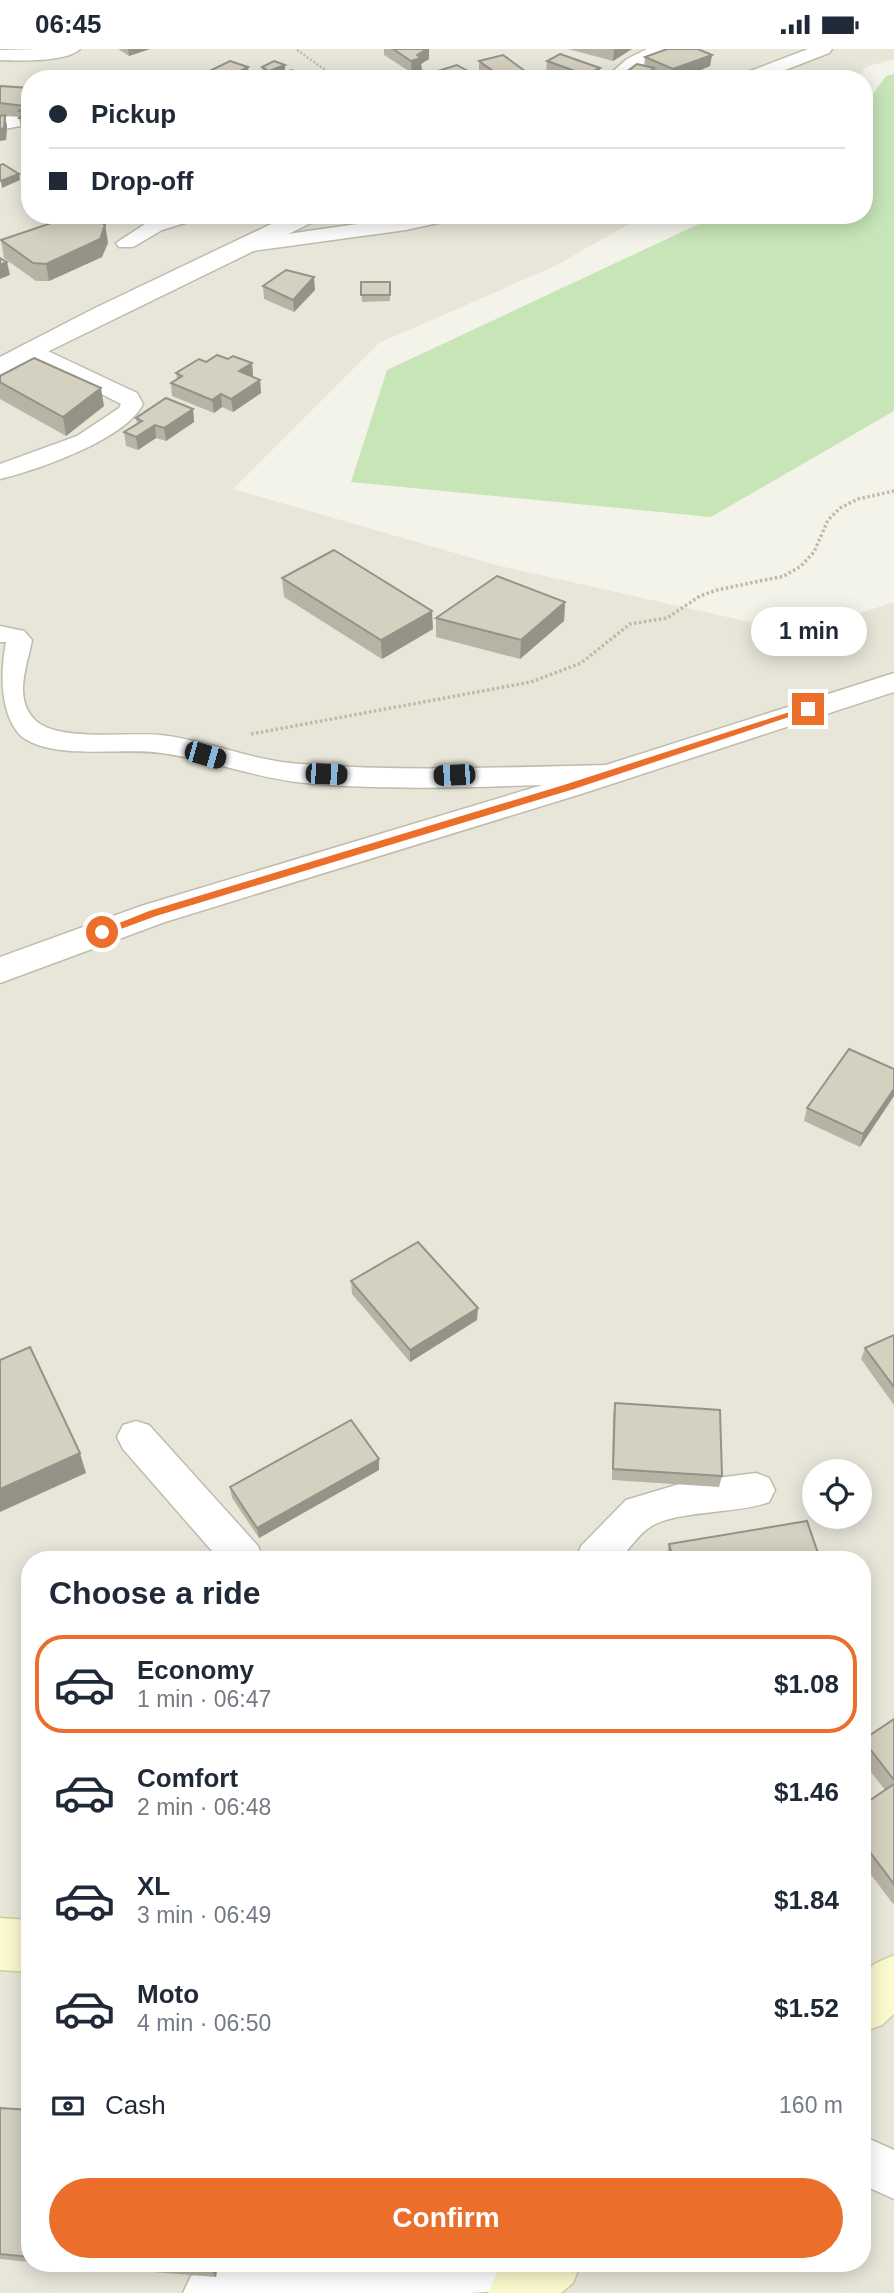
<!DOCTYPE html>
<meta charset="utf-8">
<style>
:root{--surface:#fff;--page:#f2f2f3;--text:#1f2937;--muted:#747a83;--line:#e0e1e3;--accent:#eb6e2b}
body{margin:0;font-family:Arial,sans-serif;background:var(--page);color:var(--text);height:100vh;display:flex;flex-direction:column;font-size:26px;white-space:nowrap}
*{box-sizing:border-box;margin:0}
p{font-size:23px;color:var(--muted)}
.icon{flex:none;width:38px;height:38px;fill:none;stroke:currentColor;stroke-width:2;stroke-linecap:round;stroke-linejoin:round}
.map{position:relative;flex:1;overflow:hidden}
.panel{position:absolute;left:21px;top:1502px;width:850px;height:721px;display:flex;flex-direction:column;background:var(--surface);border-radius:28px;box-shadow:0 4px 18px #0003}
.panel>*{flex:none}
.guide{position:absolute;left:21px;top:21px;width:852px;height:154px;border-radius:28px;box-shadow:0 4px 18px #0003;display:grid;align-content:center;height:154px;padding:0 28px;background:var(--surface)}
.controls{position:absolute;left:802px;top:1410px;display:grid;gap:14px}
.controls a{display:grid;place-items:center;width:70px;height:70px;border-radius:50%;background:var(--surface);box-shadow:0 4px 18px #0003;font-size:35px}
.end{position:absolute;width:32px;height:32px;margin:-16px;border:9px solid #eb6e2b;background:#fff;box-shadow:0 0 0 4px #fff}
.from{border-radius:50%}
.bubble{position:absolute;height:49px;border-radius:24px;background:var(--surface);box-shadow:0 4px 18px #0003;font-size:23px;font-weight:700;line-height:49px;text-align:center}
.car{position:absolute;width:21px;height:42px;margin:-21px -10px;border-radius:9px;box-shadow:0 0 5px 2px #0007;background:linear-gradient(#222 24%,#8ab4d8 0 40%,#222 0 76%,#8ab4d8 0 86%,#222 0)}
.guide b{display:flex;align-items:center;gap:24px;height:66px;font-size:26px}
.guide b+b{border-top:2px solid var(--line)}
.guide i{width:18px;height:18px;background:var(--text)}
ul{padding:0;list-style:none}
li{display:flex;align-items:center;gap:21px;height:98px;margin:0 14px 10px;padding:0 14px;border:4px solid transparent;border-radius:28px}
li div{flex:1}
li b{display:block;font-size:26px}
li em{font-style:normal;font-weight:700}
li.on{border-color:var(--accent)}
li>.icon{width:63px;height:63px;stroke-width:1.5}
h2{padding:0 28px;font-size:32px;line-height:84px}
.pay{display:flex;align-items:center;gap:18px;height:77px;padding:0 28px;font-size:26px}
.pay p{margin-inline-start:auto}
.primary-button{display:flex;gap:14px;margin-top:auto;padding:14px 28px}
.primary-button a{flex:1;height:80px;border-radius:42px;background:var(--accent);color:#fff;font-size:28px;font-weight:700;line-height:80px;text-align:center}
.status{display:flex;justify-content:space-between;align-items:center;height:49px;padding:0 35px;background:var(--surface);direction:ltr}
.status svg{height:19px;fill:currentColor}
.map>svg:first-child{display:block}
.residential{fill:#e8e6d9;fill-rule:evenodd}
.green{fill:#c7e5b7}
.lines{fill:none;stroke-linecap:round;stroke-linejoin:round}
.minor-casing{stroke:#bfbcad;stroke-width:3}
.tertiary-casing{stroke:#bfbcad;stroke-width:3}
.secondary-casing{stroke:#d0cd9d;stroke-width:3}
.path-far1{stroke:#c0bba0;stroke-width:2.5;stroke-dasharray:2 2;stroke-linecap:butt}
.path{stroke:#c0bba0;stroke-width:3.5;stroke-dasharray:2.5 2.5;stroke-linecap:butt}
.minor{fill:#fff;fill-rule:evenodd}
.tertiary{fill:#fff;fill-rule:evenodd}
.secondary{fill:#fbf9ce;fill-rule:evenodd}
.wall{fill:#b7b4a6}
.shaded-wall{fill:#959287}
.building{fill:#d5d1c1;stroke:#959287;stroke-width:2}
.route{fill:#eb6e2b}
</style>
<div class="status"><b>06:45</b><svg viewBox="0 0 49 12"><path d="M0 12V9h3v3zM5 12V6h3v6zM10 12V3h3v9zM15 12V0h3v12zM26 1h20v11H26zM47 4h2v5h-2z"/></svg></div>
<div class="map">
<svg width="894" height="2244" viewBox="0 0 894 2244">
<rect width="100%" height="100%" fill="#f4f3ea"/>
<path class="residential" d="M0,0H894V10L866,18L856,30H30V166H645L555,217L379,294L233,440L500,517L799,584L894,553V2244H0ZM814,1423H859V1468H814ZM30,1510H863V2214H30Z"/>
<polygon class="green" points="894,25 894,362 711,468 351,433 387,321 718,166 864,166 865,56 886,27"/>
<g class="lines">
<defs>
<g id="minor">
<path d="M39,0H80C67,13 19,12 0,11V1Z"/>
<polygon points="647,0 669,0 624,30 604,30 627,10"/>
<polygon points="808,0 832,0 829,4 762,30 737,30 740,26"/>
<polygon points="170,166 201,166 198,170 162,181 133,198 119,198 116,194 148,173"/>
<polygon points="420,166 459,166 456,170 406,181 245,203 238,201 235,197 238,193 245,191"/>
<path d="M33,295L137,344L143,355C126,390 38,421 0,430V415L77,387L119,359L121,355L25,306L22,301L25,296Z"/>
<path d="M0,577L24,582L32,591C27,618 13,649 35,671C57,693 129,683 160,686C207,691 252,712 301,715C404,723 507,718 610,716L620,719L624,725L620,731L610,734C506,736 400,744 296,733C250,727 207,710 161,704C122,698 53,712 21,687C0,665 0,625 6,593H0Z"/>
<polygon points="136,1372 149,1376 258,1497 263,1510 219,1510 123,1400 117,1388 123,1376"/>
<path d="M756,1424L769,1429L775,1441L769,1453C738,1465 675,1461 650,1478C639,1485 629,1500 620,1510H576L581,1497L626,1451L686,1433Z"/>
<polygon points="863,2087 894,2101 894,2150 863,2136"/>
<polygon points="231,2214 577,2214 569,2231 552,2239 470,2244 183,2244 191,2227"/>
</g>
<g id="tertiary">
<polygon points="30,63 30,75 0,81 0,69"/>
<polygon points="290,166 320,166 317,171 0,326 0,308 93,260"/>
<polygon points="894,624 894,643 581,745 165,873 0,934 0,908 141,857 559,731"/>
</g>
<g id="secondary">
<polygon points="0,1869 30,1871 30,1923 0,1921"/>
<polygon points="894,1906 894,1965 882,1976 863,1983 863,1924 876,1914"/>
<polygon points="509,2214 581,2214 573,2234 561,2244 488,2244 497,2224"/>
</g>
</defs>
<use href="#minor" class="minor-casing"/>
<use href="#tertiary" class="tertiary-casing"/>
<use href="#secondary" class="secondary-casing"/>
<polyline class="path-far1" points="297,1 338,30"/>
<polyline class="path" points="251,685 531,633 581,614 630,575 667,569 700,547 717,541 784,527 801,517 814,503 828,471 840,459 858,450 894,442"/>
<use href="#minor" class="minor"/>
<use href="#tertiary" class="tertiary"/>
<use href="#secondary" class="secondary"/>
</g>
<g class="wall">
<polygon points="118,0 150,0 129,7"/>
<polygon points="384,0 429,0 429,10 421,15 422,21 412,24 384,6"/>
<polygon points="568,0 632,0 613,12"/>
<polygon points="712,6 710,17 679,30 667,30 653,24 650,28 628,28 629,21 644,17 645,8"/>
<polygon points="479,12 536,30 488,30 479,23"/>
<polygon points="547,12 600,30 564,30 546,23"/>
<polygon points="262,18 285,22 279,24 298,26 298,30 277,30 277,25 270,29 262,24"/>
<polygon points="249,24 238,30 204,30 203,25"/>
<polygon points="428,25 482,30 428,30"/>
<polygon points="0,37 30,39 30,86 22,86 19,69 20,68 5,67 7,78 6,91 4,67 0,66"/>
<polygon points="105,176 108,194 102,208 49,232 36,232 4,209 1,191"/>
<polygon points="361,233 390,233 390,252 362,253"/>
<polygon points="263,237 315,241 294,263 264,250"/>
<polygon points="206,313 252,314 253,327 252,328 260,331 261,344 233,363 222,358 214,364 172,347 171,334 177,330 176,324"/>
<polygon points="0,327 104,357 66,387 0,350"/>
<polygon points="193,360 194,373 166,392 156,389 138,401 126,397 124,383 137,375 136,369"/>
<polygon points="282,529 433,580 382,610 284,548"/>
<polygon points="565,553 564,572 520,610 436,588 436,569"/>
<polygon points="894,1020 894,1047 860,1098 804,1072 807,1059"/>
<polygon points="351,1232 477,1271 410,1313 352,1245"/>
<polygon points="894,1286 894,1356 861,1310 865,1299"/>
<polygon points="615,1354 722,1427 719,1438 612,1431 613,1366"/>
<polygon points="379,1421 259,1489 232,1449 230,1438"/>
<polygon points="669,1495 820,1510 666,1510"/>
<polygon points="894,1670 894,1854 893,1855 863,1815 863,1756 885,1741 863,1713 863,1691"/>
<polygon points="0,2059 30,2061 30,2213 0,2210"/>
<polygon points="41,2214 218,2214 216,2228"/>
</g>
<g class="shaded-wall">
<polygon points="128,0 150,0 129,7"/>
<polygon points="427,0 429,0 429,10 421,15 422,21 412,24 411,12 417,6"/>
<polygon points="614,0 632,0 613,12"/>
<polygon points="712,6 710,17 679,30 673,30 673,20"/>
<polygon points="285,16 285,22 270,29 269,22"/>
<polygon points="248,18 249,24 238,30 226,30"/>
<polygon points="600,19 600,30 586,30 586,26"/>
<polygon points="654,19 653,25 647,30 645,26"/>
<polygon points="298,26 298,30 283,30"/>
<polygon points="30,50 30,64 26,69 24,57"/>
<polygon points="5,66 7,78 6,91 0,92 0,80"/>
<polygon points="19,125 20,131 2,139 1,132"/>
<polygon points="105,176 108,194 102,208 49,232 46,215"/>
<polygon points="7,213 10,226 0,230 0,216"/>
<polygon points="314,228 315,241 294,263 293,251"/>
<polygon points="252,314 253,327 240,335 239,322"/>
<polygon points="260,331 261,344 233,363 231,350"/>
<polygon points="101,339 104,357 66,387 63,368"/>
<polygon points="221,345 222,358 214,364 212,351"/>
<polygon points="193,360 194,373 166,392 164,379"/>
<polygon points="155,376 156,389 138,401 136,388"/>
<polygon points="565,553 564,572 520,610 521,591"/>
<polygon points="432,562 433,580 382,610 381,591"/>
<polygon points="894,1040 894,1047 860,1098 863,1085"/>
<polygon points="478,1259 477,1271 410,1313 410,1301"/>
<polygon points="80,1404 86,1424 0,1463 0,1440"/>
<polygon points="379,1410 379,1421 259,1489 257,1479"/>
<polygon points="213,2214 218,2214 216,2228 212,2222"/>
</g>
<g class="building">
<polygon points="393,0 427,0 417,6 421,9 411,12"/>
<polygon points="667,0 698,0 712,6 673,20 645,8"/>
<polygon points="560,5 600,19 586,26 547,12"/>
<polygon points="503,6 536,30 504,30 479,12"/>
<polygon points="230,12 248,18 226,29 203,25"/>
<polygon points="274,12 285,16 269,22 262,18"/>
<polygon points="637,15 654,19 645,26 656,29 630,30 638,24 629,21"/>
<polygon points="457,16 482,30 437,30 428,25"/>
<polygon points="292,21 298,26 283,30 277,25"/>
<polygon points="0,37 30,39 30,50 24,57 0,54"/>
<polygon points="23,59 30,60 30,69 19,69 23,64 19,62"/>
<polygon points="5,66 4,79 0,80 0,67"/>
<polygon points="3,115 19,125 0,132 0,116"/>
<polygon points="75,166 91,166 105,176 100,190 46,215 33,214 1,191"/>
<polygon points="0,209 7,213 0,216"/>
<polygon points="286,221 314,228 293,251 263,237"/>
<rect x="361" y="233" width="29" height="13"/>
<polygon points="217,306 228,310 233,307 252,314 239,322 260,331 231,350 221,345 212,351 171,334 182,327 176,324 199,310 206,313"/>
<polygon points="34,309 101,339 63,368 0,333 0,327"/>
<polygon points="166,349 193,360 164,379 155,376 136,388 124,383 142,372 136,369"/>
<polygon points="334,501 432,562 381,591 282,529"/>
<polygon points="497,527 565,553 521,591 436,569"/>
<polygon points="849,1000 894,1020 894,1040 863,1085 807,1059"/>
<polygon points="418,1193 478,1259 410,1301 351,1232"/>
<polygon points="894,1286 894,1338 865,1299"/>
<polygon points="30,1298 80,1404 0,1440 0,1311"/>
<polygon points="615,1354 720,1361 722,1427 613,1420"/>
<polygon points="351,1371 379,1410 257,1479 230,1438"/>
<polygon points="807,1472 820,1510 673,1510 669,1495"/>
<polygon points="894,1670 894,1731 863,1691"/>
<polygon points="894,1735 894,1835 863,1794 863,1756"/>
<polygon points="0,2059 30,2061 30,2208 0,2205"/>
<polygon points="106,2214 213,2214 212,2222"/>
</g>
<polygon class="route" points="805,658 813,660 574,740 156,867 102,887 97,883 149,862 567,735"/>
</svg>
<div class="controls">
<a><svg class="icon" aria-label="locate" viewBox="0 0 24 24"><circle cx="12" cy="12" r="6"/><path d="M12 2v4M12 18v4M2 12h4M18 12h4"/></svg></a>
</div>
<i class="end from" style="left:102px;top:883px"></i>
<i class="end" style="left:808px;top:660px"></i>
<div class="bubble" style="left:751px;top:558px;width:116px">1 min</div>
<i class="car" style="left:205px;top:706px;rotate:106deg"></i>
<i class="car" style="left:326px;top:725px;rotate:92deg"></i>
<i class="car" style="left:454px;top:726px;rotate:268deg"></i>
<div class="guide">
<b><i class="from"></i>Pickup</b>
<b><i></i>Drop-off</b>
</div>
<section class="panel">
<h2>Choose a ride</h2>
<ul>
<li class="on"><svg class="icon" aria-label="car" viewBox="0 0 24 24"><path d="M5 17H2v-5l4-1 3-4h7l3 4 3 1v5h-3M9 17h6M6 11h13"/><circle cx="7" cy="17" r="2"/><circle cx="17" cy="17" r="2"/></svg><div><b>Economy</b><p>1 min · 06:47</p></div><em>$1.08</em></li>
<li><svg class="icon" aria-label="car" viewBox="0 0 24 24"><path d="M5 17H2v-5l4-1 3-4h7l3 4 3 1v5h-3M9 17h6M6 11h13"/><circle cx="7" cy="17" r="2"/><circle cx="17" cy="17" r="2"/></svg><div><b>Comfort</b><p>2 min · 06:48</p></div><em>$1.46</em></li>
<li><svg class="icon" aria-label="car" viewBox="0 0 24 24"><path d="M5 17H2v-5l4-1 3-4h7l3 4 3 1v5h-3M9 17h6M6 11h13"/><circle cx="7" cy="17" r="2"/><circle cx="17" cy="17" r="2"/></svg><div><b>XL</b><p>3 min · 06:49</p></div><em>$1.84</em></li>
<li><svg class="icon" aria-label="car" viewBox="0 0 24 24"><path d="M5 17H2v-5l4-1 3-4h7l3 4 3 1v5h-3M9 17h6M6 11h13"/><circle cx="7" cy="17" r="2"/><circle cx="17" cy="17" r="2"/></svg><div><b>Moto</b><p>4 min · 06:50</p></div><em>$1.52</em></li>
</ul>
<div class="pay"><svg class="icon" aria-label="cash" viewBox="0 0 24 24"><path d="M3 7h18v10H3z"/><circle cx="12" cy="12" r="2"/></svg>Cash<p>160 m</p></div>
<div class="primary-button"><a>Confirm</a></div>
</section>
</div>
